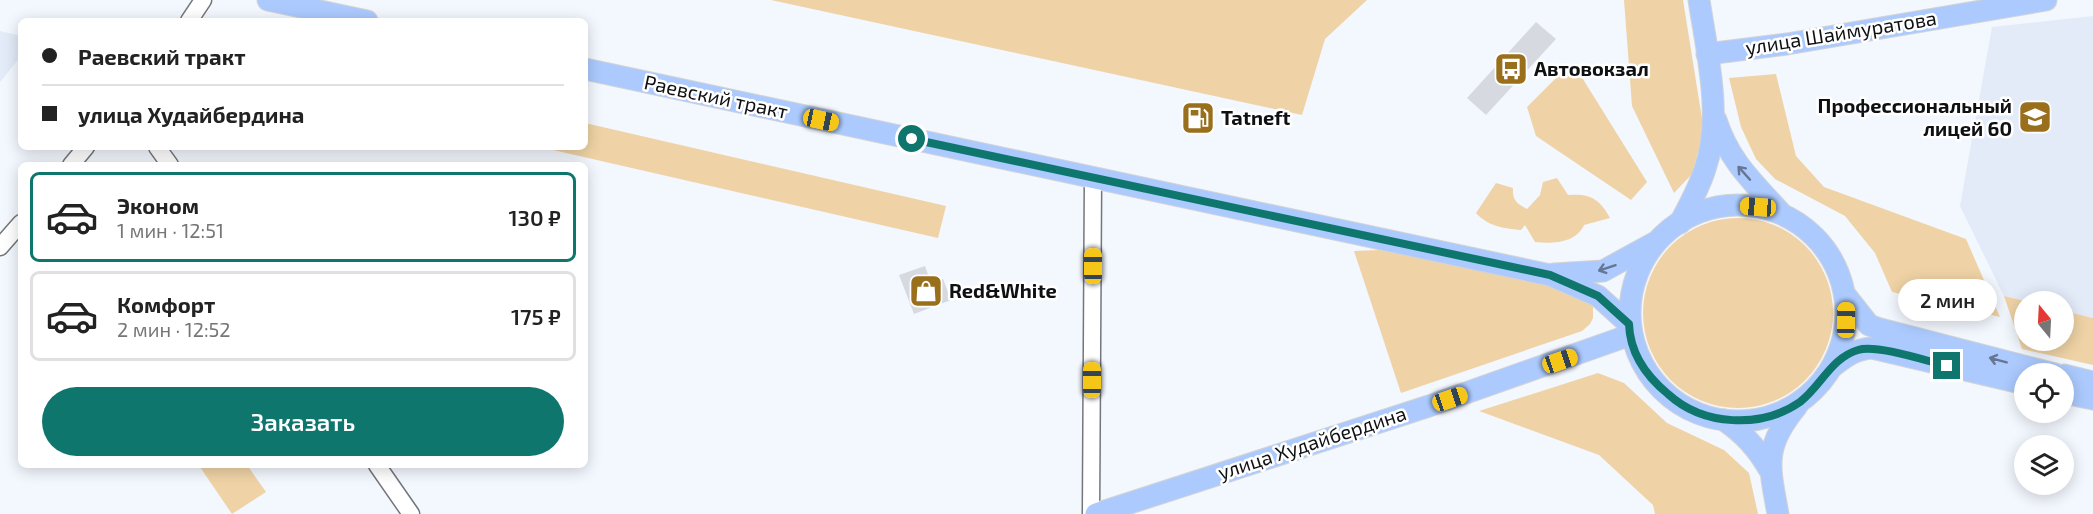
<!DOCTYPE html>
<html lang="ru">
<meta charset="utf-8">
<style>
:root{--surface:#fff;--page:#f6f6f6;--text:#222;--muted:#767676;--line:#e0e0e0;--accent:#0f766e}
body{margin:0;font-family:"Exo 2",sans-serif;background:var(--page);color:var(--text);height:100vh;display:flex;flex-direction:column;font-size:22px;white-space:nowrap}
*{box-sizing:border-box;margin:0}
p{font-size:20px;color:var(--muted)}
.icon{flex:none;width:33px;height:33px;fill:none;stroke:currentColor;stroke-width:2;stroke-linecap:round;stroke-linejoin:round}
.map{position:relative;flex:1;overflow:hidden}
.details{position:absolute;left:18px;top:162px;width:570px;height:306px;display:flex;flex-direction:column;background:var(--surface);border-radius:9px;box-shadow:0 3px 15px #0003}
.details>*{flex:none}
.top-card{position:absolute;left:18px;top:18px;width:570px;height:132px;border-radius:9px;box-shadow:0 3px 15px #0003;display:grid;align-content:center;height:132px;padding:0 24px;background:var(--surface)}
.needle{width:39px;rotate:342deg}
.fabs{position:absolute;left:2014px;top:291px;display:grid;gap:12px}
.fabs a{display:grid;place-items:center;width:60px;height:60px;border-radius:50%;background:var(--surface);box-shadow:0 3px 15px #0003;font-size:30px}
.end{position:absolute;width:27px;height:27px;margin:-14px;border:8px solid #0f766e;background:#fff;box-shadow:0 0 0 3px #fff}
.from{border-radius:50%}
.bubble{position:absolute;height:42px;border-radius:21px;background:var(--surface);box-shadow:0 3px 15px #0003;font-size:20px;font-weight:600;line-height:42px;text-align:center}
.car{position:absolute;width:18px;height:36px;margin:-18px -9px;border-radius:8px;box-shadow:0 0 4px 2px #0007;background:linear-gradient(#f5c518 24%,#345 0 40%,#f5c518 0 76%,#345 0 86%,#f5c518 0)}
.top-card b{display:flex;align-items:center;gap:21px;height:57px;font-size:22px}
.top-card b+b{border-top:2px solid var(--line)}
.top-card i{width:15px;height:15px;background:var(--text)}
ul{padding:10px 0 0;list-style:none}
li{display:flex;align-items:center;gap:18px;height:90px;margin:0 12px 9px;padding:0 12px;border:3px solid var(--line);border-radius:9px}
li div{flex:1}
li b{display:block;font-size:22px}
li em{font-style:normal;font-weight:600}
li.on{border-color:var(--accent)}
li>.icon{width:54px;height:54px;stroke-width:1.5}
.button{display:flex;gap:12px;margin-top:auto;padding:12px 24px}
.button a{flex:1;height:69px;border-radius:36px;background:var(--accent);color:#fff;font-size:24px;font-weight:600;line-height:69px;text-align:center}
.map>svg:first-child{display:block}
.built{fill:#e3ebf8}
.green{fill:#efd3a6}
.building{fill:#d6dae0}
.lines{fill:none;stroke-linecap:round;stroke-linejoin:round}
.minor-casing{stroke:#73777d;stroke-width:19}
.major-casing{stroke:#d4d4d4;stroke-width:23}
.minor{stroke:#fff;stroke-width:16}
.major{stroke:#accafe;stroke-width:21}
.oneway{stroke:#657694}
.route{stroke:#0f766e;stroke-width:8}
.labels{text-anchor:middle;stroke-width:5;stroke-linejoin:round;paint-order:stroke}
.street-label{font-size:20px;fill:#0f1012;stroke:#fff}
.poi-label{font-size:20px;font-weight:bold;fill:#0f1012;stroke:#fff;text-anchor:start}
</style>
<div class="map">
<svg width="2093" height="514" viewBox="0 0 2093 514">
<rect width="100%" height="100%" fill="#f3f7fe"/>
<g class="built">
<polygon points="2093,16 2093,318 2064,311 2064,302 2025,301 2004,296 1960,206 1992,27"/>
<polygon points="0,31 21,36 21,56 0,82"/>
</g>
<g class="green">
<polygon points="771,0 1367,0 1325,39 1302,115"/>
<polygon points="1624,0 1683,0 1703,125 1700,145 1692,174 1674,193 1632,106"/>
<polygon points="1564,70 1581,76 1647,182 1631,200 1536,136 1527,107"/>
<polygon points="1776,74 1796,156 1824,187 1966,239 2000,317 1892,292 1875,253 1845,216 1775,179 1756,159 1741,127 1729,78"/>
<polygon points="585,123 946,206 938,238 540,147 585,147"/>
<path d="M1557,178L1568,195C1590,193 1600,199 1610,218L1584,225C1576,243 1553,244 1535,242L1525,225L1521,230C1503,228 1489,227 1476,213L1496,183L1513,188C1512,200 1517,204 1527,209L1540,195L1543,182Z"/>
<circle cx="1738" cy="313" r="95"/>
<polygon points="1379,250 1550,282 1589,299 1593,306 1593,318 1590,324 1582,331 1401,393 1354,251"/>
<polygon points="2004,296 2025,301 2025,340 2064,340 2064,311 2093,318 2093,365 2022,349"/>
<polygon points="1598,373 1624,383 1667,423 1724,450 1749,473 1758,514 1655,514 1653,505 1599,455 1479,411"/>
<polygon points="203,465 247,465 266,492 232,514 200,467"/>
</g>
<g class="building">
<polygon points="1536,22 1556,39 1486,115 1467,98"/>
<polygon points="925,266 931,283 943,279 951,300 914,314 899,275"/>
</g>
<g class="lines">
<defs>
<g id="minor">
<polyline points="189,21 203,0"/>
<polyline points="157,147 170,165"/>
<polyline points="71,165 86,147"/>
<polyline points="0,247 21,223"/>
<polyline points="377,465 411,514"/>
<polyline points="1091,514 1093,178"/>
</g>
<g id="major">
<polyline points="268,0 367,21"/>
<polyline points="1707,54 1787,44 2046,0"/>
<polyline points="585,69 1550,275 1598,296 1629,324"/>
<path d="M1716,120C1729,161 1753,182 1781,213"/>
<circle cx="1738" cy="313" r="108"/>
<path d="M1680,223C1689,206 1699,188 1705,169C1723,117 1707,53 1699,0"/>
<polyline points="1554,274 1603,271 1654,243"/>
<polyline points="1846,296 1869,325 1880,329 2055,374"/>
<path d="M1832,367C1845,357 1855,349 1872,348L2025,384"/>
<polyline points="2064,375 2093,382"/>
<polyline points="2064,393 2093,399"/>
<path d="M1724,420C1744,434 1757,448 1769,469"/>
<polyline points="1096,514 1429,406 1630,335"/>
<path d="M1778,514C1769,465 1763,447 1797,406"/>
</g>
</defs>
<use href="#minor" class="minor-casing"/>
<use href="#major" class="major-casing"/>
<use href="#minor" class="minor"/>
<use href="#major" class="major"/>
</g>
<defs><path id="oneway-shaft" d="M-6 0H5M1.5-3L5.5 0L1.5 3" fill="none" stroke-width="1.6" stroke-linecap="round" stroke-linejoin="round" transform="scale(1.5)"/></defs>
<g class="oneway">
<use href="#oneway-shaft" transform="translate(1744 173) rotate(-132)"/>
<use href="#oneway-shaft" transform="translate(1607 268) rotate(162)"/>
<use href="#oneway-shaft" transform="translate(1998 360) rotate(-165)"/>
</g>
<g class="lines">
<path class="route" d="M912,139L1550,275L1598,296L1629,324C1630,353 1646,376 1668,394C1703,426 1761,429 1800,402C1821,386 1831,358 1858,350C1876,344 1927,361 1947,366"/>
</g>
<defs>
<symbol id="bus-square" viewBox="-11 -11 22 22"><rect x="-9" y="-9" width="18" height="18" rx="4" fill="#996f1c" stroke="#fff"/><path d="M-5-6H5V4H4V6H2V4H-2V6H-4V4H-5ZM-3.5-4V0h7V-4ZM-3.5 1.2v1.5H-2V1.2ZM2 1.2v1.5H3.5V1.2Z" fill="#fff"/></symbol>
<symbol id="university-square" viewBox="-11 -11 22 22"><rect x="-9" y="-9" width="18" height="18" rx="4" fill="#996f1c" stroke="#fff"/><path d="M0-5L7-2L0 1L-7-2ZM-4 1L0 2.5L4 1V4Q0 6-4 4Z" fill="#fff"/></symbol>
<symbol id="fuel-square" viewBox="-11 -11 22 22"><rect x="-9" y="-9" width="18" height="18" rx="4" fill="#996f1c" stroke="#fff"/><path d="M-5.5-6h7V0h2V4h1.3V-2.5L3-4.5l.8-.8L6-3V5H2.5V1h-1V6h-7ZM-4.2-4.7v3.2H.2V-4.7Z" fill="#fff"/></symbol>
<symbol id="shop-square" viewBox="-11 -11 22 22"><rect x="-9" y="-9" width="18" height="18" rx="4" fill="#996f1c" stroke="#fff"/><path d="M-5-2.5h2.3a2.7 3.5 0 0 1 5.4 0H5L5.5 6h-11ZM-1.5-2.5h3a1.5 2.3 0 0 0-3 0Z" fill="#fff"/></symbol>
</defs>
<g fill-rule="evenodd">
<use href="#bus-square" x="1492" y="50" width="38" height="38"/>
<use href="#university-square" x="2016" y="98" width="38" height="38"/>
<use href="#fuel-square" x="1179" y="99" width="38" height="38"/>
<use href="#shop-square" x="907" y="272" width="38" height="38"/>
</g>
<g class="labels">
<g class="street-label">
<text transform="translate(1841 33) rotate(-9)" y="7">улица Шаймуратова</text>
<text transform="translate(716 97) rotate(12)" y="7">Раевский тракт</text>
<text transform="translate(1312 443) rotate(-18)" y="7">улица Худайбердина</text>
</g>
<g class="poi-label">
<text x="1534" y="76">Автовокзал</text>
<text x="2012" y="113" text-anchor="end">Профессиональный<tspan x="2012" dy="23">лицей 60</tspan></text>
<text x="1221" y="125">Tatneft</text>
<text x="949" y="298">Red&amp;White</text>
</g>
</g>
</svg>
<div class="fabs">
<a><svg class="needle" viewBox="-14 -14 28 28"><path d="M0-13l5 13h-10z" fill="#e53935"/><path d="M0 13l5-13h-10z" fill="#767676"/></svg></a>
<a><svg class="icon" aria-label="locate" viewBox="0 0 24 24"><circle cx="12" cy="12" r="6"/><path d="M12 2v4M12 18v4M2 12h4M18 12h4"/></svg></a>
<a><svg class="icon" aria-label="layers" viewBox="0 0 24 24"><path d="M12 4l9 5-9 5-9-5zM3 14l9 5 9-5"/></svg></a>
</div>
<i class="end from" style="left:912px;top:139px"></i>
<i class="end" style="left:1947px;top:366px"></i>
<div class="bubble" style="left:1898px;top:279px;width:99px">2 мин</div>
<i class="car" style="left:821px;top:120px;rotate:102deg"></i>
<i class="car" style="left:1758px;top:207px;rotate:274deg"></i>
<i class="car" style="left:1093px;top:266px;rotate:0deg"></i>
<i class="car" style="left:1846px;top:320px;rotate:1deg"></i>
<i class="car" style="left:1560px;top:361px;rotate:71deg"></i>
<i class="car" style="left:1092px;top:380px;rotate:0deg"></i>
<i class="car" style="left:1450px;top:399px;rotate:71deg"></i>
<div class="top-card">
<b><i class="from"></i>Раевский тракт</b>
<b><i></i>улица Худайбердина</b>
</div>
<section class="details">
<ul>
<li class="on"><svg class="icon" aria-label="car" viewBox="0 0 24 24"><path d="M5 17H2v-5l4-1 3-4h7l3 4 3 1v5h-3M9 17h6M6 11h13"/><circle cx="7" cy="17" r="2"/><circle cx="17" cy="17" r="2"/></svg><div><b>Эконом</b><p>1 мин · 12:51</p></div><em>130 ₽</em></li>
<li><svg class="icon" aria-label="car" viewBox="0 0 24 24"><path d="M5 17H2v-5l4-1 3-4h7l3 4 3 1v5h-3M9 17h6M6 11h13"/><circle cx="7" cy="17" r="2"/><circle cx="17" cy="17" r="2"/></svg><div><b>Комфорт</b><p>2 мин · 12:52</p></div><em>175 ₽</em></li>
</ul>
<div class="button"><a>Заказать</a></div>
</section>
</div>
